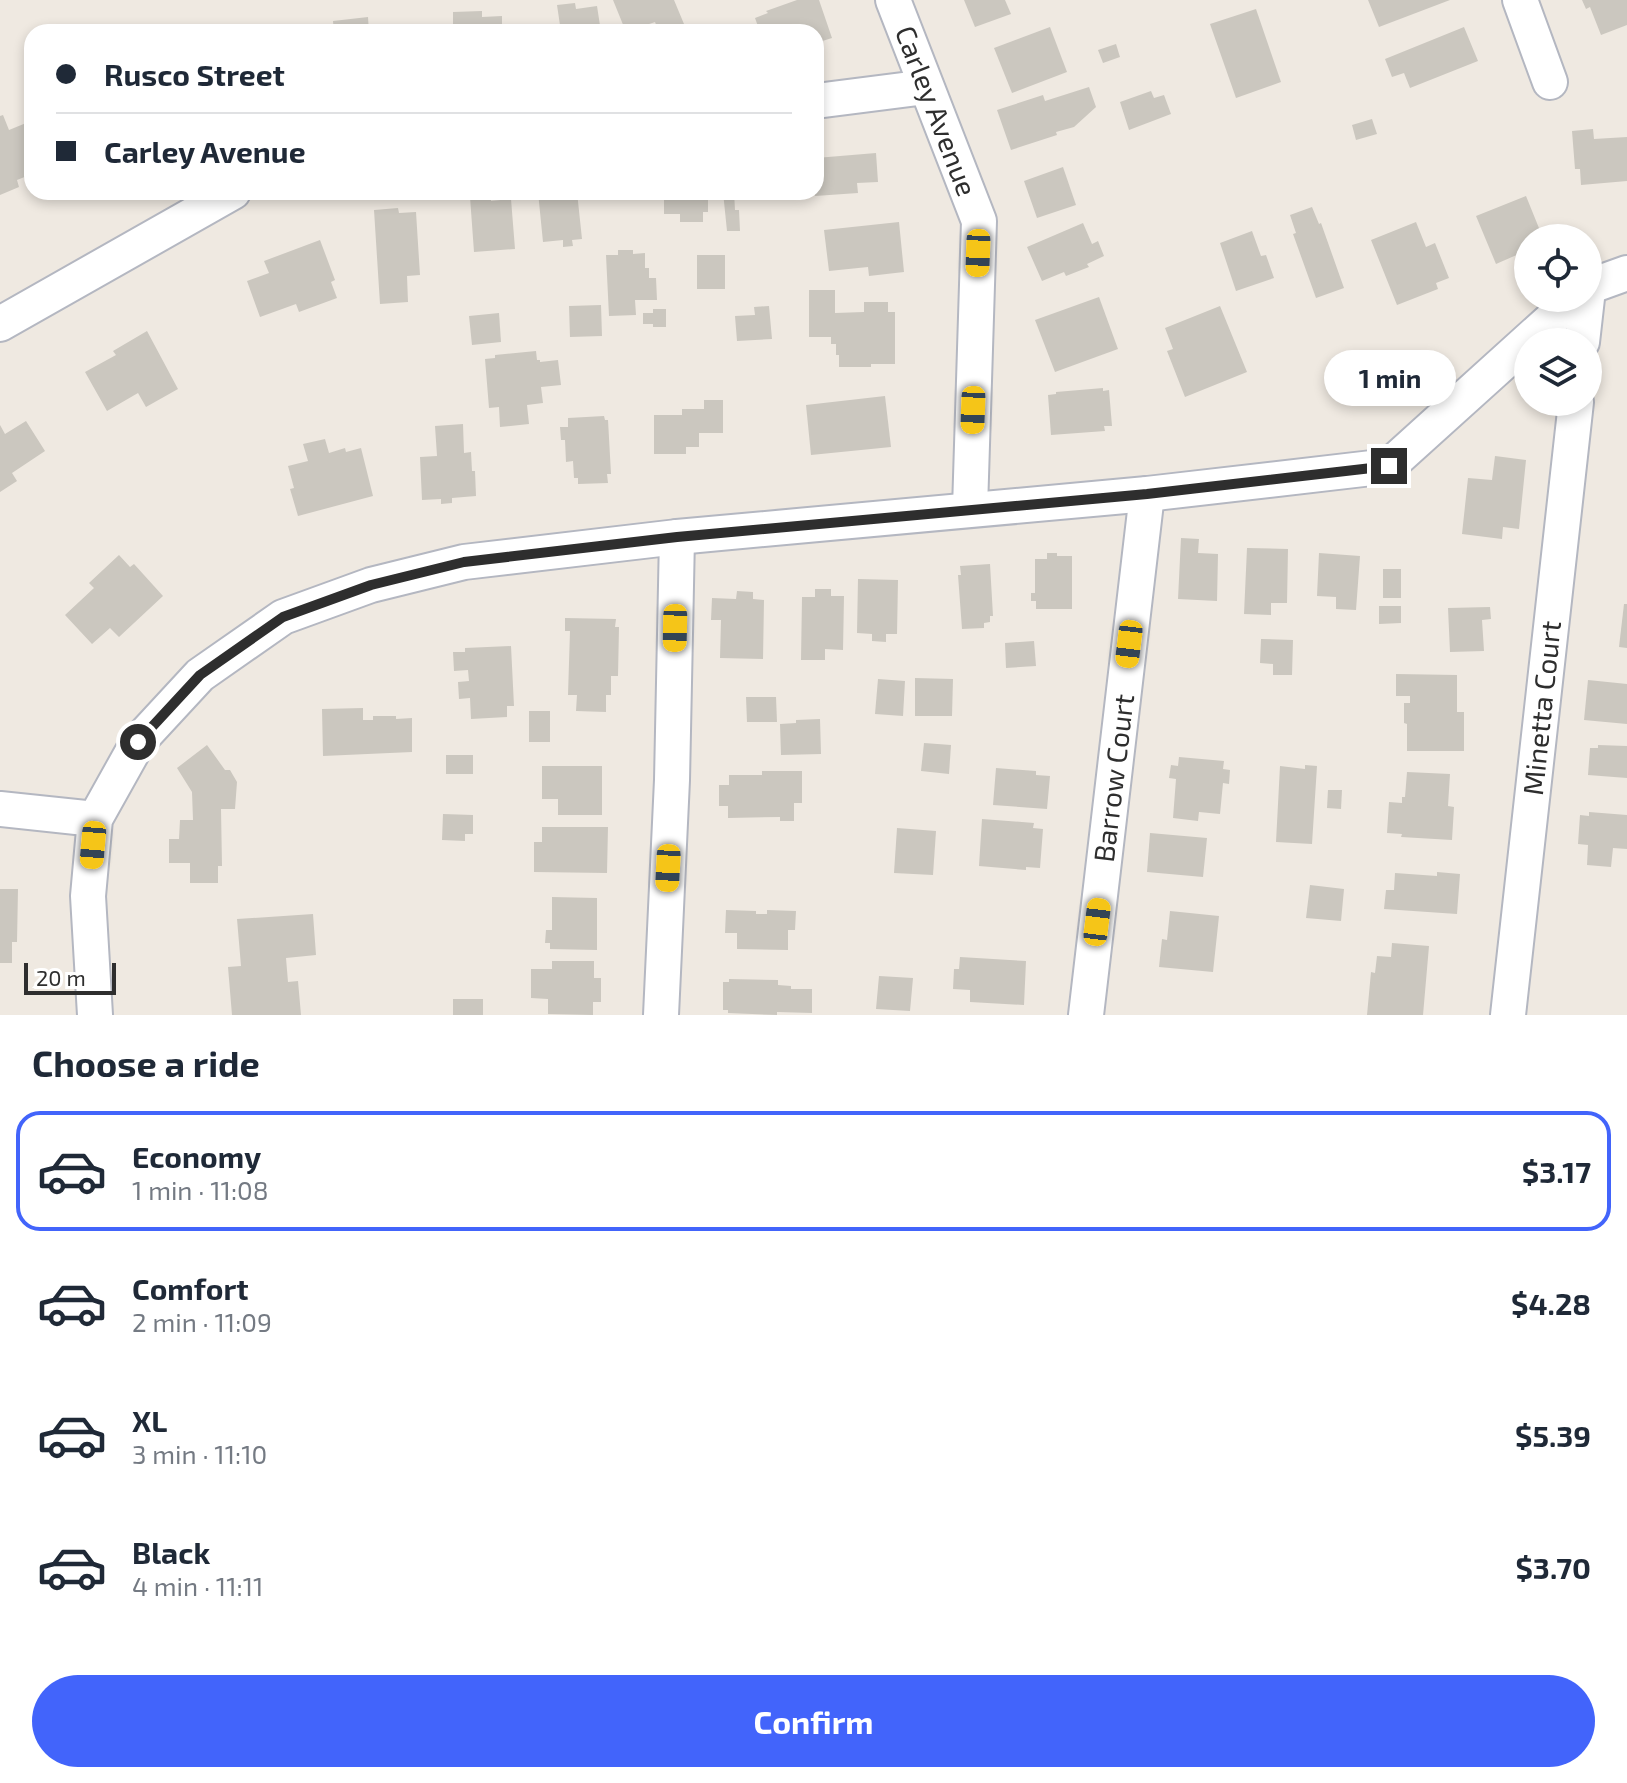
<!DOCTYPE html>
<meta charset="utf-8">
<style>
:root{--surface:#fff;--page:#f6f6f7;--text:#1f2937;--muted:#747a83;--line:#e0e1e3;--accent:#4264fb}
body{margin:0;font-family:"Exo 2",sans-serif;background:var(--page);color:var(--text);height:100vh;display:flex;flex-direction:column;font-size:30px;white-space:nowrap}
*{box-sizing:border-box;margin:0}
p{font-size:26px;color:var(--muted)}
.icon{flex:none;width:44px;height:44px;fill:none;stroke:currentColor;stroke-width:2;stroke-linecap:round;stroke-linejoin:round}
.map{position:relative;height:1015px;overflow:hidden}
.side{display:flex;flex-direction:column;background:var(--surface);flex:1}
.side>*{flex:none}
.top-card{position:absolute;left:24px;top:24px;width:800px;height:176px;border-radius:24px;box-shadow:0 4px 12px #0003;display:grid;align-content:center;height:176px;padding:0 32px;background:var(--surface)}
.fabs{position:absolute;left:1514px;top:224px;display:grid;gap:16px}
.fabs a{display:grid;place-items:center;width:88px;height:88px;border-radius:50%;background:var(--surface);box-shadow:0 4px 12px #0003;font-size:40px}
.scale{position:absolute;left:24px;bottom:20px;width:92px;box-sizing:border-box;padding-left:8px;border:4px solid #2e2e2e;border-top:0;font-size:22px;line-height:28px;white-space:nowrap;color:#2e2e2e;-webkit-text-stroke:6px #fff;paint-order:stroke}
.end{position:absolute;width:36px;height:36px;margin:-18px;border:10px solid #2e2e2e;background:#fff;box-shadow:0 0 0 4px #fff}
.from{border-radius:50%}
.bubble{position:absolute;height:56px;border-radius:28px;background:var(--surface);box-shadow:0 4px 12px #0003;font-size:26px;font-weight:700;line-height:56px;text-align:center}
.car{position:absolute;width:24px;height:48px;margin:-24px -12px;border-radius:10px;box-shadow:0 0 6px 2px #0007;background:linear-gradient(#f5c518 24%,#345 0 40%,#f5c518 0 76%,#345 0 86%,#f5c518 0)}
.top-card b{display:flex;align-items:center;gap:28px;height:76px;font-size:30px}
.top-card b+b{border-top:2px solid var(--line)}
.top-card i{width:20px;height:20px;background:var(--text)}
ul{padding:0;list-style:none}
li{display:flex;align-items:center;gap:24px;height:120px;margin:0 16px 12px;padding:0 16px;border:4px solid transparent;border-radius:24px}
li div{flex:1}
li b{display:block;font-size:30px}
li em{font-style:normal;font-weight:700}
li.current{border-color:var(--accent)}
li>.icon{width:72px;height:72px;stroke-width:1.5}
h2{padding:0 32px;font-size:36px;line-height:96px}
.cta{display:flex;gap:16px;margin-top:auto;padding:16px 32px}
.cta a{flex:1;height:92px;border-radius:48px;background:var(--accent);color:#fff;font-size:32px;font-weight:700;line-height:92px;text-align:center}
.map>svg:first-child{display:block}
.building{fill:#cbc7bf}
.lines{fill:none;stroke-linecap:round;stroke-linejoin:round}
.minor-casing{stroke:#b4b7c1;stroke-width:38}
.minor{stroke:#fff;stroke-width:34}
.route{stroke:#2e2e2e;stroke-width:10}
.labels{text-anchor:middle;stroke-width:7;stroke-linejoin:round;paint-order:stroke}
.street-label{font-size:28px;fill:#2e2e2e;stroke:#fff}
</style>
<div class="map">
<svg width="1627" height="1015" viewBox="0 0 1627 1015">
<rect width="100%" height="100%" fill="#efe9e1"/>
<g class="building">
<polygon points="613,0 674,0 684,24 666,32 659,32 655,22 626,32"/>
<polygon points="797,0 819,0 832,38 816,43 816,32 760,32 755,18 768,13 766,11"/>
<polygon points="964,0 1005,0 1011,14 975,27"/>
<polygon points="1368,0 1450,0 1379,27"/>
<polygon points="1582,0 1627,0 1627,25 1601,35 1590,7 1586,9"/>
<polygon points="575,3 576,9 597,6 601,32 561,32 557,5"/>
<polygon points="1256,9 1281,82 1236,98 1210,24"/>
<polygon points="482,11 482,17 502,16 502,25 528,24 528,32 453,32 453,12"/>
<polygon points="368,17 369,32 334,32 333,21"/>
<polygon points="1050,27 1067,72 1012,93 994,48"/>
<polygon points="1464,27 1478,61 1410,88 1404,73 1392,77 1385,59"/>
<polygon points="1116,44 1120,57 1103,63 1098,50"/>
<polygon points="1089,87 1096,107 1074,127 1056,132 1057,135 1011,150 997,110 1043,95 1045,101"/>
<polygon points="1151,91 1154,98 1164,95 1171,114 1129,130 1120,102"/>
<polygon points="3,115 9,130 31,121 32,174 17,180 19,187 0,195 0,116"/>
<polygon points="1372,119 1377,134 1356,140 1352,125"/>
<polygon points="1593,129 1594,139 1627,137 1627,181 1581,185 1580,169 1575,169 1572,131"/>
<polygon points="876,153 878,182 857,183 858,193 815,196 816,158"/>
<polygon points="1063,167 1076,205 1037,218 1024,181"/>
<polygon points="538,192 577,192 582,239 572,240 573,246 563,247 563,240 543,242"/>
<polygon points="664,192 708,192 708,212 703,212 703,222 680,222 680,214 664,214"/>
<polygon points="723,192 734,192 735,210 739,210 740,231 727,231"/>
<polygon points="491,195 491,201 511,199 515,249 474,252 470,197"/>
<polygon points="1526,196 1543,238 1528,238 1528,250 1496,264 1476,216"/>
<polygon points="1312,207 1319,224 1321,223 1344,288 1316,298 1293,234 1296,233 1290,215"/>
<polygon points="398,208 399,213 416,212 420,275 407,276 408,302 380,304 374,210"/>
<polygon points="899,222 904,272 869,276 868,267 829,271 824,230"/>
<polygon points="1416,222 1426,247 1435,243 1449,278 1436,283 1438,289 1397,305 1371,240"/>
<polygon points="1083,223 1092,244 1098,241 1104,256 1087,264 1089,267 1066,276 1064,272 1042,281 1027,247"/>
<polygon points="1252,231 1261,256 1266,255 1274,278 1236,291 1220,243"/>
<polygon points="320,240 335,280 331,282 337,298 299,312 296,304 260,317 247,281 269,273 264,261"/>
<polygon points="618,250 633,250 633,254 645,253 645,268 649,268 649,278 656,278 657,300 635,300 636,315 609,316 606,255 618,255"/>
<rect x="697" y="255" width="28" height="34"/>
<polygon points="809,290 835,290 835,313 864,312 864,302 888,302 888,312 895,312 895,364 871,364 871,367 839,367 839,355 836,355 836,344 831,344 831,337 809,337"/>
<polygon points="1099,297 1118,349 1055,372 1035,320"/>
<polygon points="601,305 602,336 570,337 569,306"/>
<polygon points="769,306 772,339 737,341 735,316 755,315 754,307"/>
<polygon points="1220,306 1247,372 1185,397 1167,351 1173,349 1165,328"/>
<polygon points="653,309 666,309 666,327 653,327 653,324 643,324 643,313 653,313"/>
<polygon points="499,313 501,342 472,345 469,316"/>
<polygon points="147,331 178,389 146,407 138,393 107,411 85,372 116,355 113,351"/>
<polygon points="536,351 537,360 540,360 540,362 558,360 561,385 541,387 543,403 527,405 529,424 500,427 499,407 489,408 485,359 495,358 495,355"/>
<polygon points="1103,388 1103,391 1109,390 1112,426 1104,426 1105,431 1051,435 1048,395 1056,394 1056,392"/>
<polygon points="885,396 891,447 811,455 806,405"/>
<polygon points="704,400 723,400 723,433 699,433 699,447 686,447 686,454 654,454 654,415 682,415 682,409 704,409"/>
<polygon points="604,416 605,420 608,420 611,474 607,474 608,483 578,484 578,478 574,478 573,461 566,462 565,440 561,440 560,427 568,427 568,418"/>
<polygon points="26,421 45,451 12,473 17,481 0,492 0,425 5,434"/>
<polygon points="463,424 464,453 471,452 472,471 475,471 476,496 452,498 452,503 441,504 441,499 422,500 420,457 437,456 435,426"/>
<polygon points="325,439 329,453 345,448 346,452 361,448 373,496 298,516 290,489 294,488 288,466 308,461 303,444"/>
<polygon points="1495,456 1526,460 1519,529 1503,527 1502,539 1462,534 1468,478 1492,480"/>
<polygon points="1181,538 1199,539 1198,553 1218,554 1217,601 1178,599"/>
<polygon points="1247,548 1288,549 1287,603 1271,603 1271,615 1244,614"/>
<polygon points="1047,553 1057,553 1057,556 1072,556 1072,609 1036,609 1036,601 1031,601 1031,593 1035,593 1035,559 1047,559"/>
<polygon points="1319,553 1360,556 1356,610 1336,609 1336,597 1317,596"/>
<polygon points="119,555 130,567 134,564 163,596 119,637 110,628 92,644 65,615 94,588 89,583"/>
<polygon points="990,564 993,616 990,616 990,622 984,623 984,628 962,629 958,575 961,575 960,566"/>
<rect x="1383" y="569" width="18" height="29"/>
<polygon points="858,579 898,580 897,634 886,634 886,642 872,641 872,634 857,633"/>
<polygon points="815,589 831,589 831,596 844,596 843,650 825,649 825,660 801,660 802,597 815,597"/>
<polygon points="737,591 753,592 753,599 764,600 763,659 720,658 721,620 711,620 712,598 736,599"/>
<polygon points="1624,604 1627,604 1627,648 1619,647"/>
<polygon points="1379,606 1401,606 1401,623 1379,624"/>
<polygon points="1490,607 1491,619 1482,620 1484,651 1450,652 1448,608"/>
<polygon points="565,618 616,619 615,627 619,627 618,676 611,676 611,695 606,695 606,712 576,711 577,695 568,695 570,631 565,631"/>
<polygon points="1261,639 1293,640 1292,675 1273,675 1273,664 1260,663"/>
<polygon points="1034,641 1036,666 1006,668 1005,643"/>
<polygon points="511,646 514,706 507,706 507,717 471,719 470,698 459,699 458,682 469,681 468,670 454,671 453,652 465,652 465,648"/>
<polygon points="1396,674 1457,675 1457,712 1464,712 1464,751 1407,751 1407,724 1404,723 1404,703 1410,703 1410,696 1396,696"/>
<polygon points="915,678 953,679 952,716 915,716"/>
<polygon points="878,679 905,681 903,716 875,714"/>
<polygon points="1588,680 1627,684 1627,724 1584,720"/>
<polygon points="746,697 776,697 777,722 747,722"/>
<polygon points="363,708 363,720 373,720 373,716 396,716 396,719 412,718 412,752 323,756 322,709"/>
<rect x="529" y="711" width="21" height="31"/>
<polygon points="820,719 821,754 781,755 780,724 796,723 796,720"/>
<polygon points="924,743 951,745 949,774 921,771"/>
<polygon points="207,745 225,770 230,770 237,782 235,809 221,809 222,866 218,866 218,883 190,883 190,863 169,863 169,839 179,839 180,820 193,820 192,792 177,768"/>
<polygon points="1598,745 1627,746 1627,778 1588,775 1590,748 1598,748"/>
<rect x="446" y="755" width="27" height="19"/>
<polygon points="1179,757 1224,761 1223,769 1230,770 1229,784 1223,783 1220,814 1199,812 1198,821 1173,818 1176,779 1169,778 1171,765 1178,766"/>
<polygon points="1305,765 1317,766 1312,844 1276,842 1280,766 1305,769"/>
<polygon points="542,766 602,766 602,815 558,815 558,799 542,799"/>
<polygon points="996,768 1036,771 1036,775 1050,776 1047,809 993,805"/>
<polygon points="762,771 802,771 802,803 794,803 794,821 780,821 780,817 728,818 728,806 719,806 719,785 729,785 729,775 762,775"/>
<polygon points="1407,772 1450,774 1448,806 1454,807 1452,840 1401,837 1402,834 1387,833 1389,802 1402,803 1402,797 1405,797"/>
<polygon points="1328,790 1342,790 1341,809 1327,808"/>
<polygon points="1589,812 1627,815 1627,849 1613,848 1611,867 1587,865 1588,845 1578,844 1580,815 1589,816"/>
<polygon points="443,814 473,815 473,834 465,834 465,841 442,840"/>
<polygon points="982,819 1034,823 1033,828 1043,829 1040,868 1026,867 1026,870 979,866"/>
<polygon points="542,827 608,827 607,873 534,872 534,842 542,842"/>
<polygon points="897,828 936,831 933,875 894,873"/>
<polygon points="1150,833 1207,838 1203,877 1147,872"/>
<polygon points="1437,872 1460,874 1457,914 1384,909 1386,890 1394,890 1395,873 1437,876"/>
<polygon points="1310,885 1344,889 1341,921 1306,918"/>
<polygon points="0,889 18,889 17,942 12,942 12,963 0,963"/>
<polygon points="552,897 597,898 597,950 550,949 550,943 545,943 546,930 552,930"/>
<polygon points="726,910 756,911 756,914 767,914 767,910 796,911 795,930 788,930 788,950 737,949 737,933 725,933"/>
<polygon points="1170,911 1219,916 1213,972 1159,967 1162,939 1167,940"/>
<polygon points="313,914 316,955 286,958 288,982 298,981 301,1015 232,1015 228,967 241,966 237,919"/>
<polygon points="1392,943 1429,946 1423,1015 1367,1015 1371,972 1375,973 1377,956 1391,957"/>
<polygon points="960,957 1026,961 1024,1005 970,1002 970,990 953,989 954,969 959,969"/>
<polygon points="552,961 594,961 594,978 601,978 601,1002 593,1002 593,1015 548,1014 548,999 531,998 531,969 552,969"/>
<polygon points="879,976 913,978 910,1011 876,1009"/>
<polygon points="729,979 778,980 778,985 791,986 791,989 812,989 812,1013 777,1012 777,1015 728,1013 728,1010 723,1010 723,982 729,982"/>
<rect x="453" y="999" width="30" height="16"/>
</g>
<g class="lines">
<defs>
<g id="minor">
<polyline points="893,0 979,221 970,509"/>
<polyline points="1520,0 1550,82"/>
<polyline points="816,101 926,87"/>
<polyline points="1588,287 1627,273"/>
<polyline points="0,324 233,192"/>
<polyline points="1582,342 1587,298"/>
<polyline points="0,809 95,819"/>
<polyline points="95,1015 88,896 95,819 138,742 200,675 283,617 371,585 464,562 677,537 1147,494 1389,466 1575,298"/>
<polyline points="661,1015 672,780 677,537"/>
<polyline points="1086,1015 1147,494"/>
<polyline points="1508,1015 1576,402"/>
</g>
</defs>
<use href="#minor" class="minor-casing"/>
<use href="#minor" class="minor"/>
</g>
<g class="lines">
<polyline class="route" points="138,742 200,675 283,617 371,585 464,562 677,537 1147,494 1389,466"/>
</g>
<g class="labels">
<g class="street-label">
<text transform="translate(936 111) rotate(69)" y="10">Carley Avenue</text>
<text transform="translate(1542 708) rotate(-84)" y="10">Minetta Court</text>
<text transform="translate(1114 778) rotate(-83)" y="10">Barrow Court</text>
</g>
</g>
</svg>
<div class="fabs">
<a><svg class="icon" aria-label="locate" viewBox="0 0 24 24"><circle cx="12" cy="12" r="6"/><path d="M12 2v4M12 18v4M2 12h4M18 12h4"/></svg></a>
<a><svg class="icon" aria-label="layers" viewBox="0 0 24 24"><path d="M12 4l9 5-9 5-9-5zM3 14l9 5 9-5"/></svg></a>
</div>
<div class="scale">20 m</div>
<i class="end from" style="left:138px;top:742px"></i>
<i class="end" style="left:1389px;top:466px"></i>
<div class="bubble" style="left:1324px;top:350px;width:132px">1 min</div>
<i class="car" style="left:978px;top:253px;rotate:182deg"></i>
<i class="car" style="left:973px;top:410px;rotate:182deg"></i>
<i class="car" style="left:675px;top:628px;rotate:181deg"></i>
<i class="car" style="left:1129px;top:644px;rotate:187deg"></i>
<i class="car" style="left:93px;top:845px;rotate:185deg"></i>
<i class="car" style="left:668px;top:868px;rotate:183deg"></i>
<i class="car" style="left:1097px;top:922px;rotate:7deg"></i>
<div class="top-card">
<b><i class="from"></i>Rusco Street</b>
<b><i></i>Carley Avenue</b>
</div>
</div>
<section class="side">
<h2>Choose a ride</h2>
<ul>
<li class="current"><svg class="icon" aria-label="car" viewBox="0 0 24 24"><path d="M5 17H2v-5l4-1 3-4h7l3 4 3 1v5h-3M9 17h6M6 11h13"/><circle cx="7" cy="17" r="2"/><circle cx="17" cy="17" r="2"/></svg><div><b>Economy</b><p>1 min · 11:08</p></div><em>$3.17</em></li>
<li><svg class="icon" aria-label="car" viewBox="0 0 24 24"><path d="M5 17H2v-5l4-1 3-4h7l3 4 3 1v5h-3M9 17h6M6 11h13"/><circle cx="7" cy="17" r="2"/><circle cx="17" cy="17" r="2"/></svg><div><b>Comfort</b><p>2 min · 11:09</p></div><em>$4.28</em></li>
<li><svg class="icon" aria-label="car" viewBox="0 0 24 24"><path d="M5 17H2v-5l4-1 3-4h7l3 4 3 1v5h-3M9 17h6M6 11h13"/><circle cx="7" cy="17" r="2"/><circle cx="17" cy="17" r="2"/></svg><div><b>XL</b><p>3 min · 11:10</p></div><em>$5.39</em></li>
<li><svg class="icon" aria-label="car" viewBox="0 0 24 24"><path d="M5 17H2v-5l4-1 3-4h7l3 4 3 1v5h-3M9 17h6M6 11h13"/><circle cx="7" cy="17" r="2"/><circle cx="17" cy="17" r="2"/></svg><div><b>Black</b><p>4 min · 11:11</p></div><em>$3.70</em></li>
</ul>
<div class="cta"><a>Confirm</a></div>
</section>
